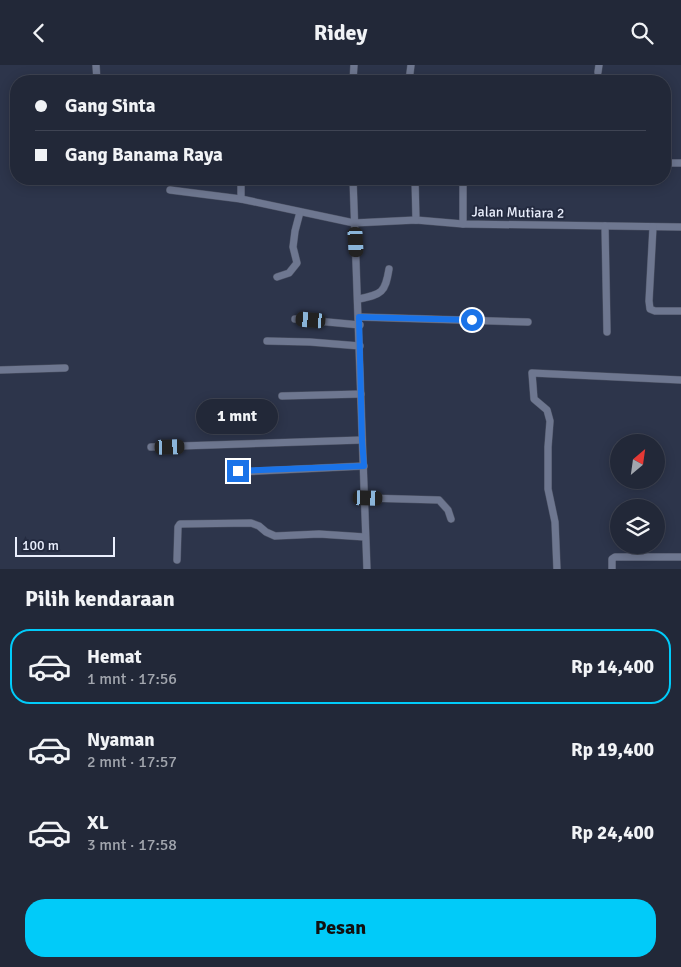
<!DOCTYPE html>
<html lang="id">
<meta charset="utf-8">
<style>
:root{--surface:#222838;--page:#2e3443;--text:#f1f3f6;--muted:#a2a6ae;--line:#3f4453;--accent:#01cbf9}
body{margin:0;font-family:Signika,sans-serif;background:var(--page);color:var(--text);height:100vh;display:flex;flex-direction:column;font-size:19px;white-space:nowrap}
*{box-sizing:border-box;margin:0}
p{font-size:16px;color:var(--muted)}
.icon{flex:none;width:28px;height:28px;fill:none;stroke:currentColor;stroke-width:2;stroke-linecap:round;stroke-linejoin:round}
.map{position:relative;height:504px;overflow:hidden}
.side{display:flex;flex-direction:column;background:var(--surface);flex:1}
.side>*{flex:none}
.top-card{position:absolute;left:10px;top:10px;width:661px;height:110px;border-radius:20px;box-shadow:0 2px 12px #0003,0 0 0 1px var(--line);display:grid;align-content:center;height:110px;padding:0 25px;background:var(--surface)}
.needle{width:32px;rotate:29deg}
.controls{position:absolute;left:610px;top:369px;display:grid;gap:10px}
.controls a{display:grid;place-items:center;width:55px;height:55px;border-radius:50%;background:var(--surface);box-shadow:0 2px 12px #0003,0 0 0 1px var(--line);font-size:25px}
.scale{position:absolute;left:15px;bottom:12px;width:100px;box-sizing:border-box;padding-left:5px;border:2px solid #eaeffd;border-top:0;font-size:14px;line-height:18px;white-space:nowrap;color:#eaeffd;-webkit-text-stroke:4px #242b40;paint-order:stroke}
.end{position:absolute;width:22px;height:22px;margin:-11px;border:6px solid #1a73e8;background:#fff;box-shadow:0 0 0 2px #fff}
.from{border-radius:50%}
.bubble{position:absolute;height:35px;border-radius:18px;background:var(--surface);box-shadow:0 2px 12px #0003,0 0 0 1px var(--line);font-size:16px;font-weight:700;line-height:35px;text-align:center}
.car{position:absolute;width:15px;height:30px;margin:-15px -8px;border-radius:6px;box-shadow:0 0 4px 1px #0007;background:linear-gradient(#222 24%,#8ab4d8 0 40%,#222 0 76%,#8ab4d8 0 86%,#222 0)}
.top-card b{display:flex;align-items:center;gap:18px;height:48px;font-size:19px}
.top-card b+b{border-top:1px solid var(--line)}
.top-card i{width:12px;height:12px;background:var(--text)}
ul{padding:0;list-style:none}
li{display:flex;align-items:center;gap:15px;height:75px;margin:0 10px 8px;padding:0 15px;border:2px solid transparent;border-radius:20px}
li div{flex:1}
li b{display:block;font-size:19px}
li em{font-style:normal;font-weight:700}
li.on{border-color:var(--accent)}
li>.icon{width:45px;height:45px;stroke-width:1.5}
h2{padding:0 25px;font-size:22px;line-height:60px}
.action{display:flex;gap:10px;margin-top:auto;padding:10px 25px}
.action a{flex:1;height:58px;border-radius:20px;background:var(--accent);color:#111;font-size:20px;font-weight:700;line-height:58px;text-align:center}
header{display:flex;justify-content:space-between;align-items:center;height:65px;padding:0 25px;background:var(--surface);font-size:22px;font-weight:700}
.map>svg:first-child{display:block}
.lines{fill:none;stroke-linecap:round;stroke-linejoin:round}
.street-casing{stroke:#4d5365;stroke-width:8}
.street{stroke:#6e7790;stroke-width:7}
.route{stroke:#1a73e8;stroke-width:6}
.labels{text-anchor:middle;stroke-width:4;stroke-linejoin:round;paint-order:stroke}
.street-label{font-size:14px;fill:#eaeffd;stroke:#242b40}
</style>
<header><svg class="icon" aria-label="back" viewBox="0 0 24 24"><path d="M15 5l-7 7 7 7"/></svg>Ridey<svg class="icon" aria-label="search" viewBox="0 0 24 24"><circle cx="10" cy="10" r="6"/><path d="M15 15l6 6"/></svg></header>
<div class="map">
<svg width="681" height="505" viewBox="0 0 681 505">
<rect width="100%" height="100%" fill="#2d354b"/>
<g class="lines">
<defs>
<g id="street">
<polyline points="96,0 97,16"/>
<polyline points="598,7 599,0"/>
<polyline points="353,16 354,0"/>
<polyline points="409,16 411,0"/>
<polyline points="665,98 681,98"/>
<polyline points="353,114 367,505"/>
<polyline points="415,114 416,155"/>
<polyline points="170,125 241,134 354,158 416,155 463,159 681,162"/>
<polyline points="241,134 241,114"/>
<polyline points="463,159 463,114"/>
<polyline points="605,161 607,267"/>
<polyline points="653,162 649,236 650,244 655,246 681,246"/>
<polyline points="277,212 289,208 297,198 293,182 295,166 300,147"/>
<path d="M359,234C382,229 385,228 389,204"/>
<polyline points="359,252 528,257"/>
<polyline points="295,254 360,260"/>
<polyline points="267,276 310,277 360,281"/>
<polyline points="0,305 65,303"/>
<polyline points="282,331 361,329"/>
<polyline points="151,382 362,375"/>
<polyline points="238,407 364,401"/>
<polyline points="366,433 439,435 448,445 451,454"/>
<polyline points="177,495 178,462 180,459 251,458 259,461 266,467 275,471 319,469 365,472"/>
<polyline points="557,505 555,457 548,424 548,382 550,356 547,345 534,334 532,308 681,315"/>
<polyline points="612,505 612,494 615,492 681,492"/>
</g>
</defs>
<use href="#street" class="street-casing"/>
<use href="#street" class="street"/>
</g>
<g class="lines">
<polyline class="route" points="238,406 364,401 362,375 359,252 472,255"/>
</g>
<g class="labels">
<g class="street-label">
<text transform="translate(518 147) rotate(1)" y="5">Jalan Mutiara 2</text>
</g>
</g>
</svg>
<div class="controls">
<a><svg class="needle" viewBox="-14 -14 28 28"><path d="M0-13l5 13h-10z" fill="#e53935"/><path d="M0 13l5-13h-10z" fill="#a2a6ae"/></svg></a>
<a><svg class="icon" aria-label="layers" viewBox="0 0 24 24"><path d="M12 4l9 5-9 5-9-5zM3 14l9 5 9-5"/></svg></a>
</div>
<div class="scale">100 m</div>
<i class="end from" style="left:472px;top:255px"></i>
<i class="end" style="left:238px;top:406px"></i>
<div class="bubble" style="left:196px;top:334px;width:82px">1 mnt</div>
<i class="car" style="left:356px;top:177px;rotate:177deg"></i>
<i class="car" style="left:311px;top:255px;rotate:275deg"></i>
<i class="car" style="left:170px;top:382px;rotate:88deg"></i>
<i class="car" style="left:368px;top:433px;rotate:92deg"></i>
<div class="top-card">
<b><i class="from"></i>Gang Sinta</b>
<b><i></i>Gang Banama Raya</b>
</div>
</div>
<section class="side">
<h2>Pilih kendaraan</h2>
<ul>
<li class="on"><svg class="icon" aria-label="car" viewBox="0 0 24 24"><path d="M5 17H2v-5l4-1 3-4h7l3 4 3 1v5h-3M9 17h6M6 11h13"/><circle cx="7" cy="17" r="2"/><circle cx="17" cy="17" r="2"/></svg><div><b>Hemat</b><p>1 mnt · 17:56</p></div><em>Rp 14,400</em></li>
<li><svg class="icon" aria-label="car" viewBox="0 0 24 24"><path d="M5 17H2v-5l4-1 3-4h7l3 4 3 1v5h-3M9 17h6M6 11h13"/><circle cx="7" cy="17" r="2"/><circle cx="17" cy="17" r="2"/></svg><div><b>Nyaman</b><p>2 mnt · 17:57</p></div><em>Rp 19,400</em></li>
<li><svg class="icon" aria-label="car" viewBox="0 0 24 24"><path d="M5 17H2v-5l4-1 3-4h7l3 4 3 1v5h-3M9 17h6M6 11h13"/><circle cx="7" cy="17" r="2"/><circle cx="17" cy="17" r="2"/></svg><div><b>XL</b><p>3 mnt · 17:58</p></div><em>Rp 24,400</em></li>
</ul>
<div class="action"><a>Pesan</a></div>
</section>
